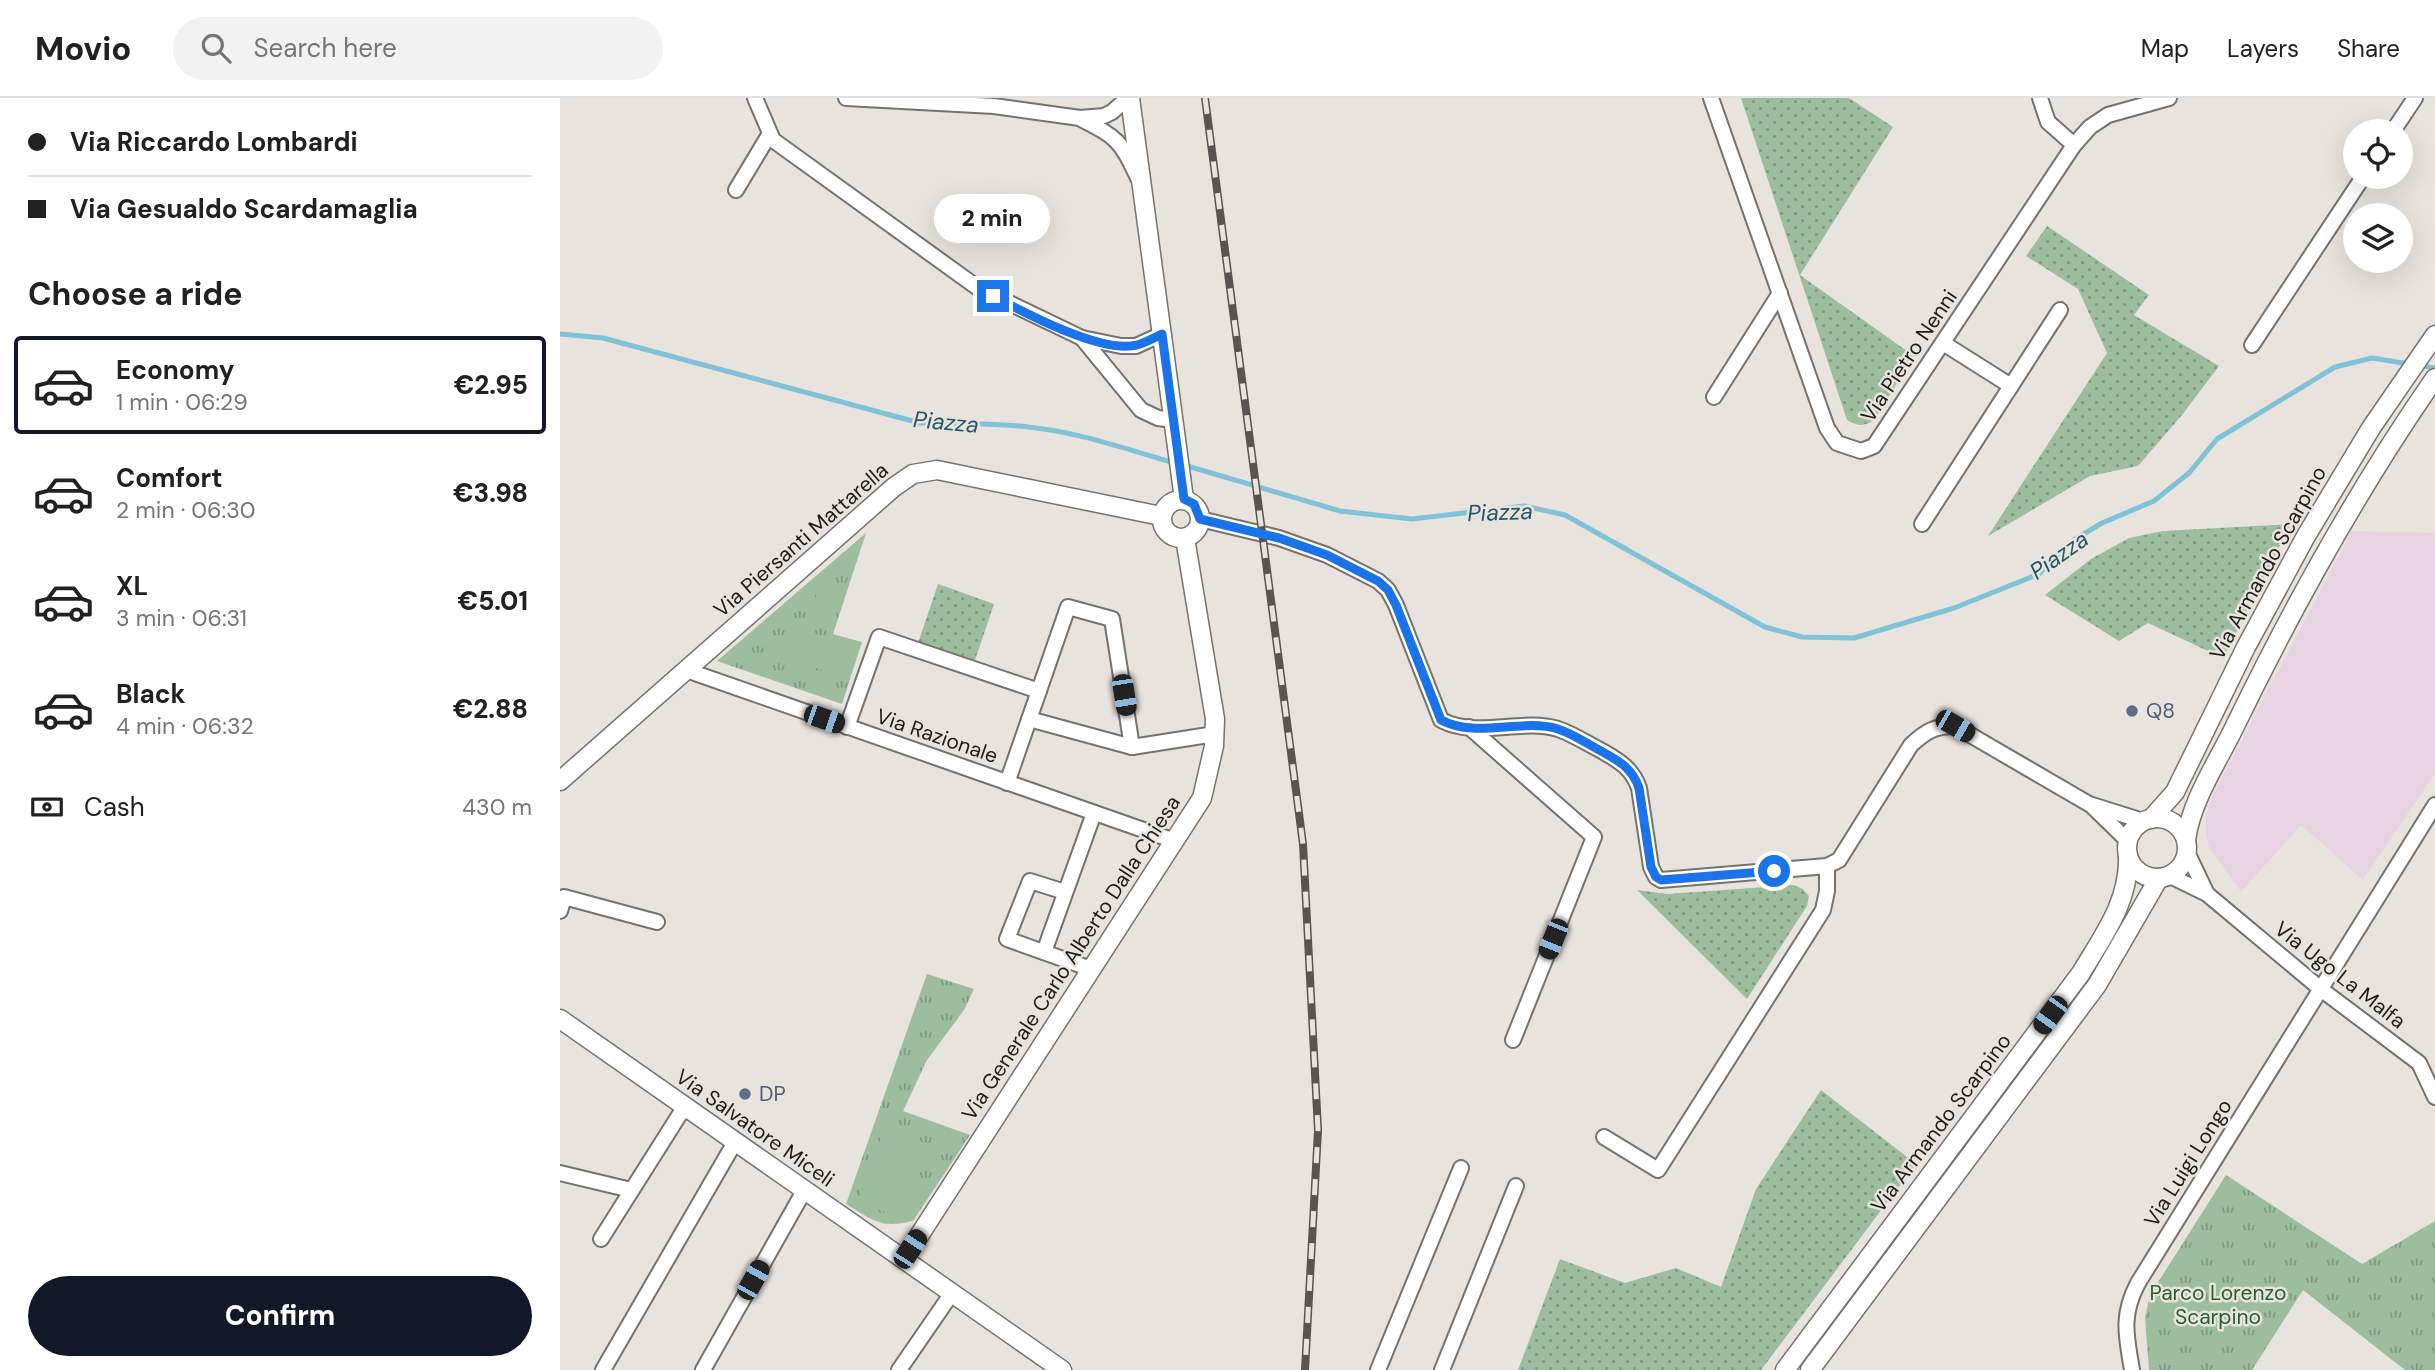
<!DOCTYPE html>
<meta charset="utf-8">
<style>
:root{--surface:#fff;--page:#f2f2f2;--text:#202124;--muted:#757577;--line:#e0e0e0;--accent:#111827}
body{margin:0;font-family:"DM Sans",sans-serif;background:var(--page);color:var(--text);height:100vh;display:flex;flex-direction:column;font-size:26px;white-space:nowrap}
*{box-sizing:border-box;margin:0}
p{font-size:23px;color:var(--muted)}
.icon{flex:none;width:38px;height:38px;fill:none;stroke:currentColor;stroke-width:2;stroke-linecap:round;stroke-linejoin:round}
.map{position:relative;flex:1;overflow:hidden}
.panel{display:flex;flex-direction:column;background:var(--surface);width:560px}
.panel>*{flex:none}
.guide{display:grid;align-content:center;height:154px;padding:0 28px;background:var(--surface)}
.buttons{position:absolute;left:1783px;top:21px;display:grid;gap:14px}
.buttons a{display:grid;place-items:center;width:70px;height:70px;border-radius:50%;background:var(--surface);box-shadow:0 7px 28px #0002;font-size:35px}
.end{position:absolute;width:32px;height:32px;margin:-16px;border:9px solid #1a73e8;background:#fff;box-shadow:0 0 0 4px #fff}
.from{border-radius:50%}
.bubble{position:absolute;height:49px;border-radius:24px;background:var(--surface);box-shadow:0 7px 28px #0002;font-size:23px;font-weight:800;line-height:49px;text-align:center}
.car{position:absolute;width:21px;height:42px;margin:-21px -10px;border-radius:9px;box-shadow:0 0 5px 2px #0007;background:linear-gradient(#222 24%,#8ab4d8 0 40%,#222 0 76%,#8ab4d8 0 86%,#222 0)}
.guide b{display:flex;align-items:center;gap:24px;height:66px;font-size:26px}
.guide b+b{border-top:2px solid var(--line)}
.guide i{width:18px;height:18px;background:var(--text)}
ul{padding:0;list-style:none}
li{display:flex;align-items:center;gap:21px;height:98px;margin:0 14px 10px;padding:0 14px;border:4px solid transparent;border-radius:7px}
li div{flex:1}
li b{display:block;font-size:26px}
li em{font-style:normal;font-weight:800}
li.selected{border-color:var(--accent)}
li>.icon{width:63px;height:63px;stroke-width:1.5}
h2{padding:0 28px;font-size:32px;line-height:84px}
.pay{display:flex;align-items:center;gap:18px;height:77px;padding:0 28px;font-size:26px}
.pay p{margin-inline-start:auto}
.cta{display:flex;gap:14px;margin-top:auto;padding:14px 28px}
.cta a{flex:1;height:80px;border-radius:42px;background:var(--accent);color:#fff;font-size:28px;font-weight:800;line-height:80px;text-align:center}
header{display:flex;align-items:center;gap:42px;box-sizing:border-box;height:98px;padding:0 35px;background:var(--surface);border-bottom:2px solid var(--line)}
header strong{font-size:33px}
nav{display:flex;gap:38px;margin-inline-start:auto;font-size:24px}
.search{width:490px;height:63px;background:var(--page);display:flex;align-items:center;gap:18px;box-sizing:border-box;padding:0 24px;border-radius:38px;color:var(--muted);font-size:26px}
main{display:flex;flex:1;min-height:0}
.map>svg:first-child{display:block}
.commercial{fill:#e8d3e2}
.grass{fill:url(#grass-dots)}
.park{fill:url(#park-tufts)}
.pitch{fill:#9dbe9e}
.lines{fill:none;stroke-linecap:round;stroke-linejoin:round}
.stream{stroke:#80c2d7;stroke-width:5}
.minor-casing{stroke:#77726d;stroke-width:18}
.tertiary-casing{stroke:#77726d;stroke-width:21}
.minor{stroke:#fff;stroke-width:14}
.tertiary{stroke:#fff;stroke-width:18}
.rail-casing{stroke:#575451;stroke-width:8}
.rail{stroke:#e8e3dd;stroke-width:5;stroke-dasharray:16;stroke-linecap:butt}
.route{stroke:#1a73e8;stroke-width:9}
.service-dot{fill:#5c6f8a;stroke:#e8e3dd;stroke-width:2.5}
.labels{text-anchor:middle;stroke-width:5;stroke-linejoin:round;paint-order:stroke}
.street-label{font-size:21px;fill:#1f1d1b;stroke:#e8e3dd}
.service-label{font-size:21px;fill:#4e5e75;stroke:#e8e3dd;text-anchor:start}
.park-label{font-size:21px;fill:#25612c;stroke:#e8e3dd}
.water-label{font-size:23px;font-style:italic;fill:#225868;stroke:#e8e3dd}
</style>
<header>
<strong>Movio</strong>
<div class="search"><svg class="icon" aria-label="search" viewBox="0 0 24 24"><circle cx="10" cy="10" r="6"/><path d="M15 15l6 6"/></svg>Search here</div>
<nav><a>Map</a><a>Layers</a><a>Share</a></nav>
</header>
<main>
<section class="panel">
<div class="guide">
<b><i class="from"></i>Via Riccardo Lombardi</b>
<b><i></i>Via Gesualdo Scardamaglia</b>
</div>
<h2>Choose a ride</h2>
<ul>
<li class="selected"><svg class="icon" aria-label="car" viewBox="0 0 24 24"><path d="M5 17H2v-5l4-1 3-4h7l3 4 3 1v5h-3M9 17h6M6 11h13"/><circle cx="7" cy="17" r="2"/><circle cx="17" cy="17" r="2"/></svg><div><b>Economy</b><p>1 min · 06:29</p></div><em>€2.95</em></li>
<li><svg class="icon" aria-label="car" viewBox="0 0 24 24"><path d="M5 17H2v-5l4-1 3-4h7l3 4 3 1v5h-3M9 17h6M6 11h13"/><circle cx="7" cy="17" r="2"/><circle cx="17" cy="17" r="2"/></svg><div><b>Comfort</b><p>2 min · 06:30</p></div><em>€3.98</em></li>
<li><svg class="icon" aria-label="car" viewBox="0 0 24 24"><path d="M5 17H2v-5l4-1 3-4h7l3 4 3 1v5h-3M9 17h6M6 11h13"/><circle cx="7" cy="17" r="2"/><circle cx="17" cy="17" r="2"/></svg><div><b>XL</b><p>3 min · 06:31</p></div><em>€5.01</em></li>
<li><svg class="icon" aria-label="car" viewBox="0 0 24 24"><path d="M5 17H2v-5l4-1 3-4h7l3 4 3 1v5h-3M9 17h6M6 11h13"/><circle cx="7" cy="17" r="2"/><circle cx="17" cy="17" r="2"/></svg><div><b>Black</b><p>4 min · 06:32</p></div><em>€2.88</em></li>
</ul>
<div class="pay"><svg class="icon" aria-label="cash" viewBox="0 0 24 24"><path d="M3 7h18v10H3z"/><circle cx="12" cy="12" r="2"/></svg>Cash<p>430 m</p></div>
<div class="cta"><a>Confirm</a></div>
</section>
<div class="map">
<svg width="1875" height="1272" viewBox="0 0 1875 1272">
<defs>
<pattern id="grass-dots" width="8" height="8" patternUnits="userSpaceOnUse" patternTransform="scale(1.75)"><rect width="8" height="8" fill="#9dbe9e"/><path d="M2 2h.1M6 6h.1" fill="none" stroke="#7f9a80" stroke-width="1.8" stroke-linecap="round"/></pattern>
<pattern id="park-tufts" width="24" height="20" patternUnits="userSpaceOnUse" patternTransform="scale(1.75)"><rect width="24" height="20" fill="#9dbe9e"/><path d="M3 7l-1-3M5 7V3M7 7l1-3M15 17l-1-3M17 17v-4M19 17l1-3" fill="none" stroke="#7f9a80"/></pattern>
</defs>
<rect width="100%" height="100%" fill="#e8e3dd"/>
<polygon class="commercial" points="1792,433 1875,435 1875,675 1803,782 1741,727 1681,794 1649,749 1646,736 1646,718 1652,699"/>
<g class="grass">
<path d="M1181,0H1289L1333,29L1240,177L1354,258L1314,322C1303,329 1297,328 1287,322Z"/>
<polygon points="1487,128 1589,197 1574,217 1659,268 1622,317 1578,368 1530,378 1428,438 1547,255 1518,191 1466,158"/>
<polygon points="1731,426 1663,560 1588,525 1559,543 1485,497 1531,461 1569,440 1603,433"/>
<polygon points="378,486 434,506 412,571 356,551"/>
<polygon points="1233,787 1243,791 1249,798 1247,808 1187,901 1077,792 1107,796"/>
<polygon points="1261,992 1356,1066 1201,1272 958,1272 1000,1161 1065,1185 1116,1170 1161,1189 1196,1091"/>
</g>
<g class="park">
<polygon points="306,435 273,536 302,544 282,606 157,563"/>
<path d="M367,876L414,891L404,912L367,962L343,1013L410,1037L353,1123C320,1131 313,1122 286,1106Z"/>
<polygon points="1666,1077 1802,1166 1875,1123 1875,1272 1845,1272 1743,1192 1692,1272 1589,1272 1585,1219 1590,1197"/>
</g>
<g class="pitch">
<polygon points="261,484 283,492 269,533 247,526"/>
<polygon points="235,529 292,548 282,579 225,559"/>
<polygon points="325,1030 370,1047 343,1121 298,1104"/>
</g>
<g class="lines">
<g class="stream">
<path d="M0,236L43,240L360,325C396,325 432,325 468,329C518,334 566,351 614,365"/>
<polyline points="624,367 780,413 852,421 964,408 1005,417 1205,529 1242,539 1294,540 1394,510 1479,476 1512,443 1542,425 1594,403 1629,375 1657,341 1775,269 1812,260 1875,270"/>
</g>
<defs>
<g id="minor">
<polyline points="195,0 213,42 418,190 522,240 561,248 576,248 602,236"/>
<polyline points="286,0 434,8 520,20 544,18 552,14 568,0"/>
<polyline points="1151,0 1267,330 1277,345 1301,353 1314,348 1514,47 1530,29 1548,17 1609,0"/>
<polyline points="1480,0 1488,24 1514,47"/>
<path d="M521,21C558,40 560,42 578,80"/>
<polyline points="1833,33 1855,0"/>
<polyline points="176,92 209,37"/>
<polyline points="522,240 581,312 598,320 613,322"/>
<polyline points="1383,245 1451,288"/>
<polyline points="1692,247 1803,79"/>
<polyline points="1154,299 1220,195"/>
<path d="M640,421L719,440L767,457L818,483L828,492L836,507L881,622C918,641 960,620 998,631C1013,636 1028,646 1042,653C1059,663 1072,670 1079,690L1091,769L1096,779L1101,782L1267,768L1279,762L1351,647C1366,633 1375,628 1395,628L1529,706L1583,723"/>
<polyline points="1362,426 1500,212"/>
<polyline points="126,572 615,743"/>
<polyline points="469,621 572,649 655,636"/>
<polyline points="287,629 319,539 479,593"/>
<polyline points="909,629 1034,739 953,942"/>
<polyline points="447,685 508,509 552,521 572,649"/>
<polyline points="1533,709 1569,744"/>
<polyline points="1627,754 1647,796"/>
<polyline points="1608,777 1647,796 1762,892 1859,965 1875,999"/>
<polyline points="505,794 470,783 447,841 531,871"/>
<polyline points="0,813 4,799 97,824"/>
<polyline points="484,854 534,715"/>
<polyline points="1044,1039 1098,1072 1263,812 1267,793 1267,768"/>
<polyline points="0,1075 71,1092"/>
<polyline points="41,1141 125,1008"/>
<polyline points="43,1272 175,1044"/>
<polyline points="143,1272 244,1093"/>
<polyline points="339,1272 392,1195"/>
<polyline points="818,1272 901,1070"/>
<polyline points="882,1272 956,1088"/>
<path d="M1572,1272C1566,1237 1561,1217 1578,1185L1875,707"/>
</g>
<g id="tertiary">
<polyline points="570,0 624,401"/>
<circle cx="621" cy="421" r="19"/>
<polyline points="0,683 334,389 353,376 377,372 601,418"/>
<circle cx="1597" cy="750" r="30"/>
<polyline points="1591,721 1615,694 1686,549 1746,438 1811,330 1875,237"/>
<path d="M1626,742C1631,703 1657,665 1674,630C1733,508 1798,391 1875,280"/>
<polyline points="0,921 502,1272"/>
<polyline points="344,1161 642,700 654,648 655,621 625,440"/>
<path d="M1225,1272L1521,875C1543,838 1570,803 1568,757"/>
<polyline points="1250,1272 1537,887 1599,780"/>
</g>
</defs>
<use href="#minor" class="minor-casing"/>
<use href="#tertiary" class="tertiary-casing"/>
<use href="#minor" class="minor"/>
<use href="#tertiary" class="tertiary"/>
<defs>
<polyline id="rail" points="645,0 743,746 758,1032 745,1272"/>
</defs>
<use href="#rail" class="rail-casing"/>
<use href="#rail" class="rail"/>
</g>
<g class="lines">
<path class="route" d="M433,198C465,215 542,256 577,247C585,245 594,240 602,236L624,401L634,406L640,421L719,440L767,457L818,483L828,492L836,507L881,622C917,641 960,620 998,631C1013,636 1028,646 1041,653C1059,663 1072,670 1079,690L1091,769L1096,779L1101,782L1214,773"/>
</g>
<g class="service-dot">
<circle cx="1572" cy="613" r="7"/>
<circle cx="185" cy="996" r="7"/>
</g>
<g class="labels">
<g class="street-label">
<text transform="translate(1349 258) rotate(-56)" y="7">Via Pietro Nenni</text>
<text transform="translate(241 442) rotate(-41)" y="7">Via Piersanti Mattarella</text>
<text transform="translate(1708 465) rotate(-61)" y="7">Via Armando Scarpino</text>
<text transform="translate(377 638) rotate(19)" y="7">Via Razionale</text>
<text transform="translate(511 860) rotate(-57)" y="7">Via Generale Carlo Alberto Dalla Chiesa</text>
<text transform="translate(1780 877) rotate(38)" y="7">Via Ugo La Malfa</text>
<text transform="translate(1381 1025) rotate(-53)" y="7">Via Armando Scarpino</text>
<text transform="translate(195 1030) rotate(35)" y="7">Via Salvatore Miceli</text>
<text transform="translate(1628 1065) rotate(-58)" y="7">Via Luigi Longo</text>
</g>
<g class="service-label">
<text x="1586" y="620">Q8</text>
<text x="199" y="1003">DP</text>
</g>
<g class="park-label">
<text x="1658" y="1202">Parco Lorenzo<tspan x="1658" dy="24">Scarpino</tspan></text>
</g>
<g class="water-label">
<text transform="translate(386 324) rotate(5)" y="8">Piazza</text>
<text transform="translate(940 414) rotate(-2)" y="8">Piazza</text>
<text transform="translate(1499 457) rotate(-35)" y="8">Piazza</text>
</g>
</g>
</svg>
<div class="buttons">
<a><svg class="icon" aria-label="locate" viewBox="0 0 24 24"><circle cx="12" cy="12" r="6"/><path d="M12 2v4M12 18v4M2 12h4M18 12h4"/></svg></a>
<a><svg class="icon" aria-label="layers" viewBox="0 0 24 24"><path d="M12 4l9 5-9 5-9-5zM3 14l9 5 9-5"/></svg></a>
</div>
<i class="end from" style="left:1214px;top:773px"></i>
<i class="end" style="left:433px;top:198px"></i>
<div class="bubble" style="left:374px;top:96px;width:116px">2 min</div>
<i class="car" style="left:564px;top:597px;rotate:171deg"></i>
<i class="car" style="left:264px;top:621px;rotate:109deg"></i>
<i class="car" style="left:1395px;top:628px;rotate:120deg"></i>
<i class="car" style="left:993px;top:841px;rotate:202deg"></i>
<i class="car" style="left:1490px;top:917px;rotate:216deg"></i>
<i class="car" style="left:350px;top:1151px;rotate:33deg"></i>
<i class="car" style="left:193px;top:1182px;rotate:29deg"></i>
</div>
</main>
